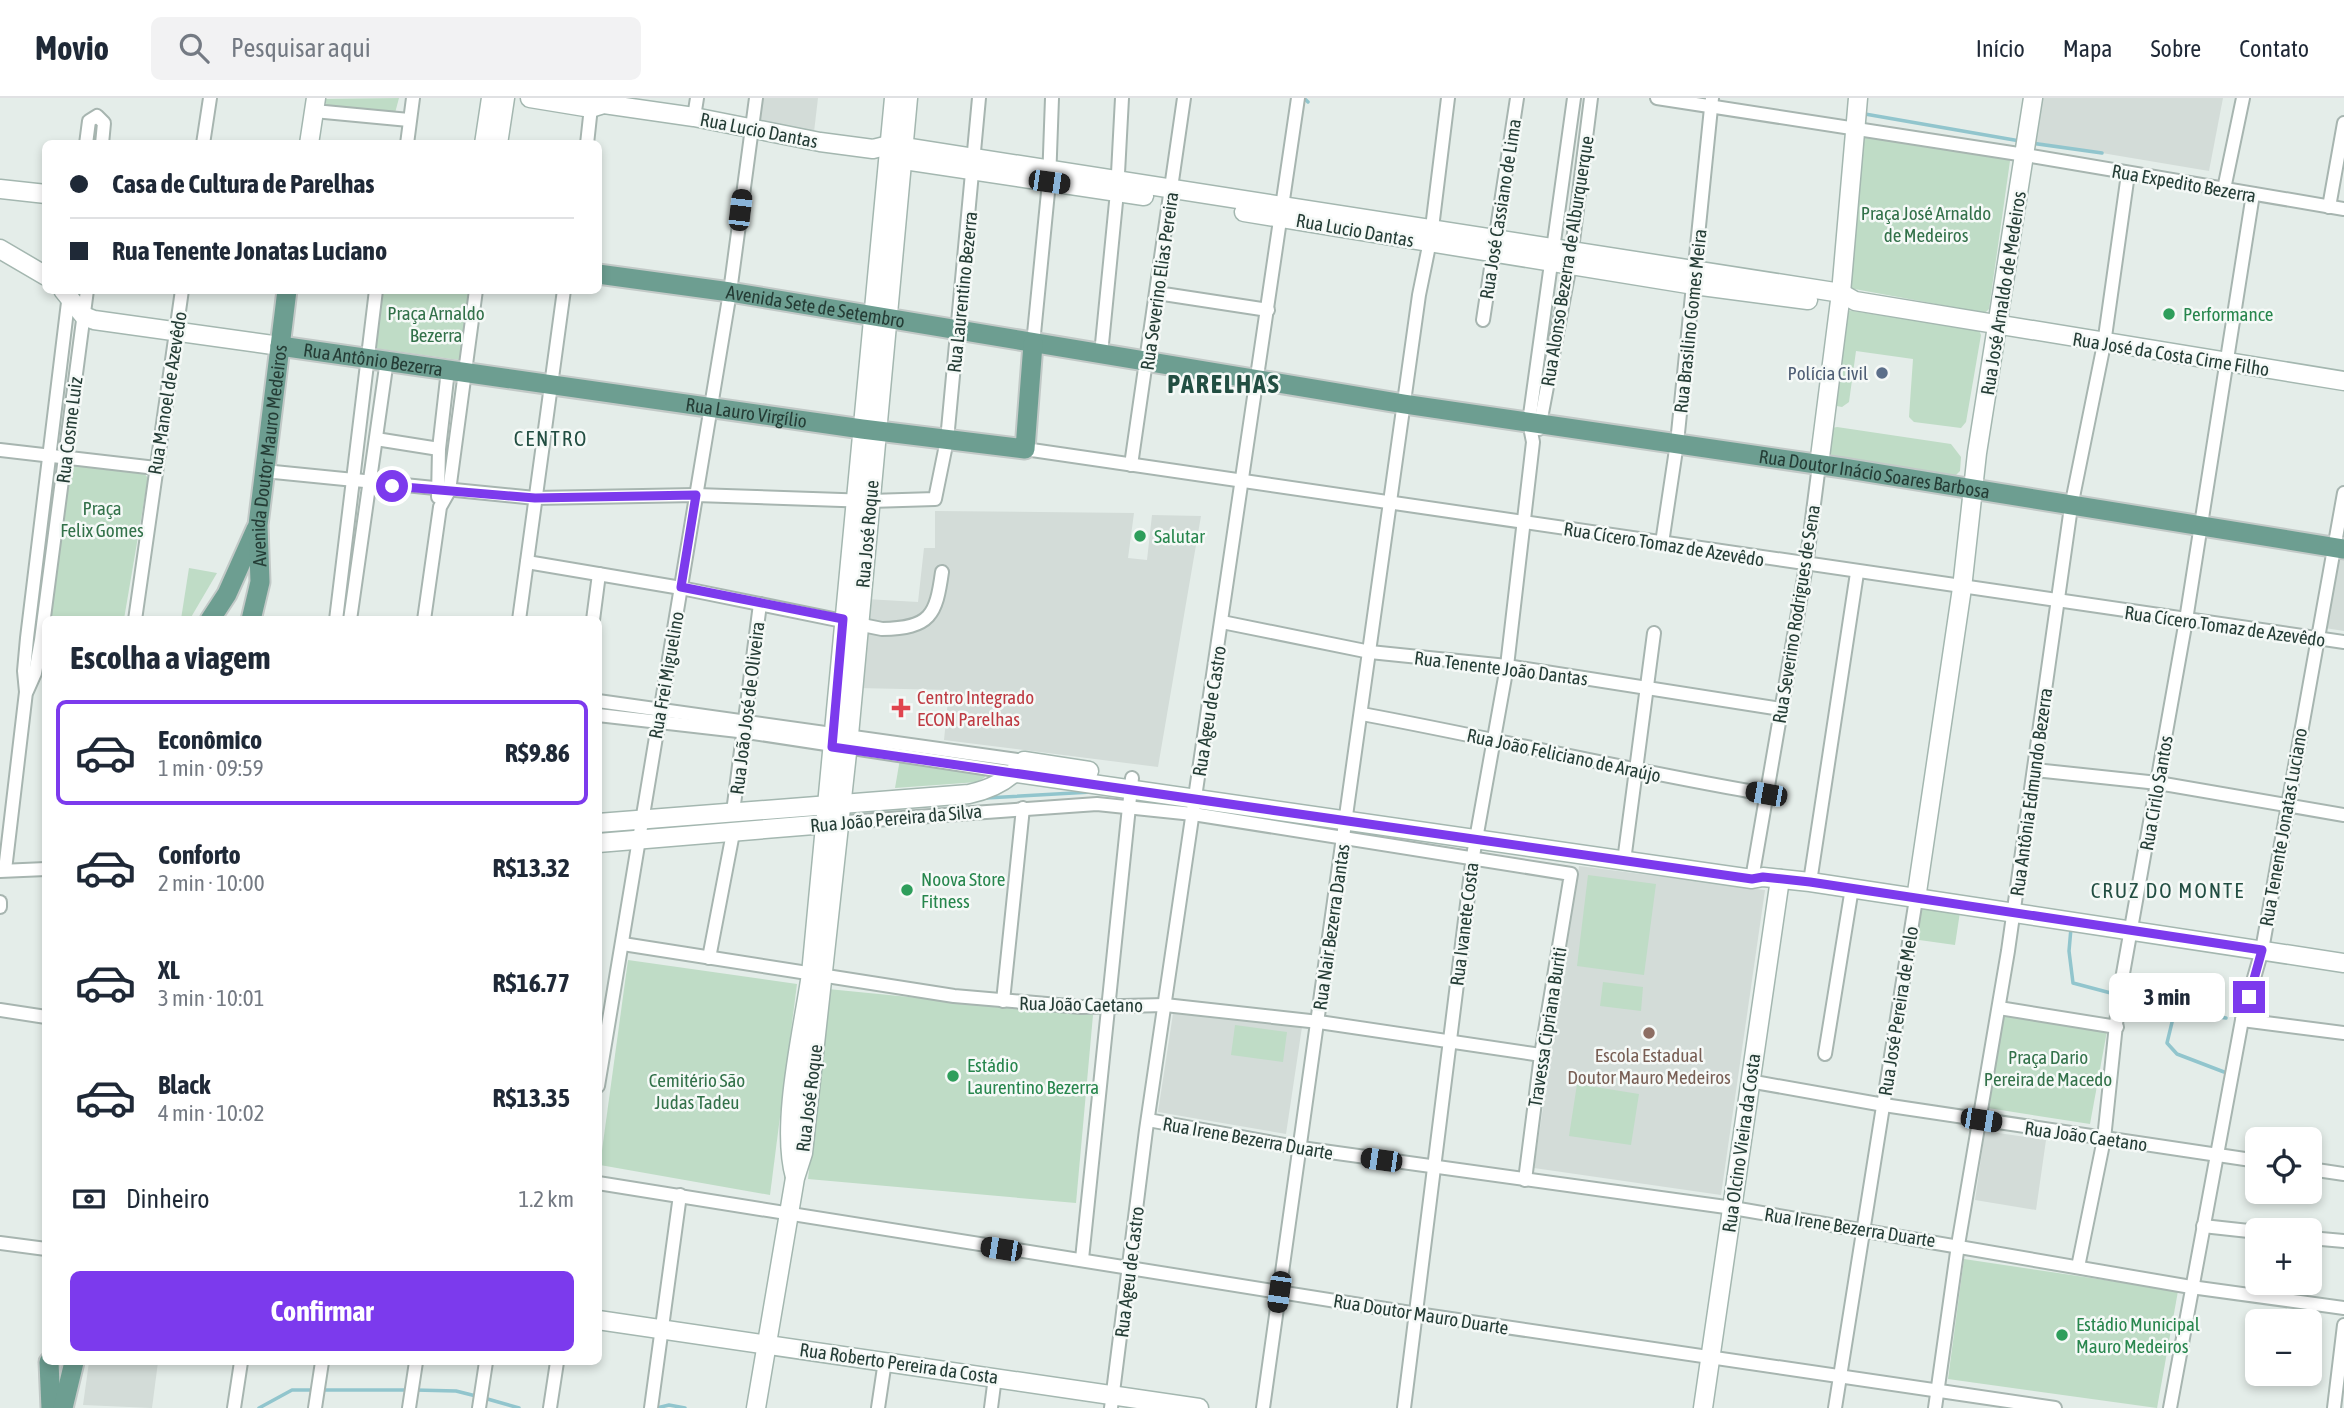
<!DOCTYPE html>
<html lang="pt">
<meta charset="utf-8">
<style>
:root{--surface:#fff;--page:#f2f2f3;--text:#1f2937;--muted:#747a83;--line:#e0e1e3;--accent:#7c3aed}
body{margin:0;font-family:"Asap Condensed",sans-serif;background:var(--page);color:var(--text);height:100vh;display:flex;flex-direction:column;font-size:26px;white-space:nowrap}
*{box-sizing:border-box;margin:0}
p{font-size:23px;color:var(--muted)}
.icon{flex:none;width:38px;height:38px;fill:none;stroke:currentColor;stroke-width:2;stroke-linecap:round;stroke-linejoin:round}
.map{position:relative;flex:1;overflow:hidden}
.details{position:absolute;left:42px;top:518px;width:560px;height:749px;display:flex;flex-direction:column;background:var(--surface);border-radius:10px;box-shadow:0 4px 10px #0003}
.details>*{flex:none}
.hud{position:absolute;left:42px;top:42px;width:560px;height:154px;border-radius:10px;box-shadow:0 4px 10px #0003;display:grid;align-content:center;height:154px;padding:0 28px;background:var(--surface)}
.fabs{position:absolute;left:2245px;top:1029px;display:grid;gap:14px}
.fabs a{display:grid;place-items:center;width:77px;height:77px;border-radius:10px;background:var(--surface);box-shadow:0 4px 10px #0003;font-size:35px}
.end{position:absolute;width:32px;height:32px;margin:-16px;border:9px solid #7c3aed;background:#fff;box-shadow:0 0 0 4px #fff}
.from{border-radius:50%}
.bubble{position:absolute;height:49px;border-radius:10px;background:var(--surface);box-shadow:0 4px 10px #0003;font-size:23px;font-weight:700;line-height:49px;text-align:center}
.car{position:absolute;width:21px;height:42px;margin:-21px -10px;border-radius:9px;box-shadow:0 0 5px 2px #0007;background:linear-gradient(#222 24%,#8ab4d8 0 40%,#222 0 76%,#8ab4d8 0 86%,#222 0)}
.hud b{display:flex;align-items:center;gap:24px;height:66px;font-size:26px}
.hud b+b{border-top:2px solid var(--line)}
.hud i{width:18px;height:18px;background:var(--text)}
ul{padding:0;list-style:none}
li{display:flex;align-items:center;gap:21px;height:105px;margin:0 14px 10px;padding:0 14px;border:4px solid transparent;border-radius:10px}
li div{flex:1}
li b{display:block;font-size:26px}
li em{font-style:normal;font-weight:700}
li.on{border-color:var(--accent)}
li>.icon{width:63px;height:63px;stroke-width:1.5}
h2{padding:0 28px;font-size:32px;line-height:84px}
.pay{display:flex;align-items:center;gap:18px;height:77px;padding:0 28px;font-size:26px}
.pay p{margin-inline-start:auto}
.cta{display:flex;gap:14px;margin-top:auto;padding:14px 28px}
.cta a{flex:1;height:80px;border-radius:10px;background:var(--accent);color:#fff;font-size:28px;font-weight:700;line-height:80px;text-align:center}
header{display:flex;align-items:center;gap:42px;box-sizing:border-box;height:98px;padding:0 35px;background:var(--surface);border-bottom:2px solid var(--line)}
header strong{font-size:33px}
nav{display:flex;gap:38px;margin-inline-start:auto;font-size:24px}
.search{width:490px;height:63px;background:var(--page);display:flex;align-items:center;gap:18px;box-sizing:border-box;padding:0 24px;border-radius:10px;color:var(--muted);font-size:26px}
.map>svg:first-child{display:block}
.built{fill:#d3dcd8}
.green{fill:#bfdcc6}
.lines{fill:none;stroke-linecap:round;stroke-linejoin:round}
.stream{stroke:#91c5cd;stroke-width:3.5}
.street-casing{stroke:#a7b5b0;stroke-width:16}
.secondary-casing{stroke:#a4b7b0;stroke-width:21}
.primary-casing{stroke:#c2c9c7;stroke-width:23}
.street{stroke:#fff;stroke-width:12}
.secondary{stroke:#fff;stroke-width:18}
.primary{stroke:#6d9e91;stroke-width:19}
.route{stroke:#7c3aed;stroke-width:9}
.leisure-dot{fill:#2e9e5b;stroke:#f5f9f7;stroke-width:2.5}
.service-dot{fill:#5c6f8a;stroke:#f5f9f7;stroke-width:2.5}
.health-dot{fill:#e0444e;stroke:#f5f9f7;stroke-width:2.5}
.education-dot{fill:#8d6e63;stroke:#f5f9f7;stroke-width:2.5}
.labels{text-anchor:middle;stroke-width:5;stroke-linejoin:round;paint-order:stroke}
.street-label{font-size:19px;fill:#253d36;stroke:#f5f9f7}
.park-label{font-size:19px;fill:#327149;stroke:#f5f9f7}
.leisure-label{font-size:19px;fill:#27864d;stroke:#f5f9f7;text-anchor:start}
.service-label{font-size:19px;fill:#4e5e75;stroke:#f5f9f7;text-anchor:end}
.health-label{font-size:19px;fill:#be3a42;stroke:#f5f9f7;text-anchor:start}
.education-label{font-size:19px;fill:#785e54;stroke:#f5f9f7}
.neighbourhood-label{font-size:21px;letter-spacing:2px;fill:#224e42;stroke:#f5f9f7}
.district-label{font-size:26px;font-weight:bold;letter-spacing:2px;fill:#224e42;stroke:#f5f9f7}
</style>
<header>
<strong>Movio</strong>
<div class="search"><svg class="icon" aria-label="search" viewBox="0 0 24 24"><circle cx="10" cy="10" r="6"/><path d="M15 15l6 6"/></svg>Pesquisar aqui</div>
<nav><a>Início</a><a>Mapa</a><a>Sobre</a><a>Contato</a></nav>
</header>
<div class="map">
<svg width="2344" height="1310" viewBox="0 0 2344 1310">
<rect width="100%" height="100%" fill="#e4ede9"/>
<g class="built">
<polygon points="760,0 818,0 814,34 757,22"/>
<polygon points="2037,0 2223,0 2209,73 2031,43"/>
<polygon points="935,413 1134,415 1128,460 1147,462 1152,417 1201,418 1158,669 944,642 949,592 857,590 866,501 918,504 924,450 935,450"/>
<polygon points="2336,457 2344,459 2344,533 2325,530"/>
<polygon points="1579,768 1765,792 1721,1097 1534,1070"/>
<polygon points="1174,909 1302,929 1286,1036 1158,1014"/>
<polygon points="1985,1033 2046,1042 2036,1112 1975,1102"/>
<polygon points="89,1264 158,1264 152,1310 83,1307"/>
</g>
<g class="green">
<polygon points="399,0 395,15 329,9 322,1"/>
<polygon points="1862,35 2005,57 2010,63 1989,211 1985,215 1849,190"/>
<polygon points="371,193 479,193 469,268 459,262 373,250 361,254"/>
<polygon points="1846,212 1979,232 1981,237 1966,324 1961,330 1914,324 1909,319 1913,261 1856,253 1849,304 1842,309 1831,307"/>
<polygon points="1837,329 1951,346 1961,359 1960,373 1954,379 1826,360 1832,330"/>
<polygon points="71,366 143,374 148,380 124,521 49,522"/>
<polygon points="189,470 217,475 190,521 181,521"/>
<polygon points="900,661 984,671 985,679 978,684 895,690"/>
<polygon points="1588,777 1656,786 1644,877 1577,868"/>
<polygon points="1918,808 1960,814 1955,847 1912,841"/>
<polygon points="628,862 797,886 770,1097 600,1067"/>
<polygon points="1603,884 1643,889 1641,913 1600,908"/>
<polygon points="828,891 1093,917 1076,1105 808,1081"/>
<polygon points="2004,914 2107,933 2090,1026 1988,1010"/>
<polygon points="1235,927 1287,934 1283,964 1231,957"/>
<polygon points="1577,986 1639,996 1631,1047 1569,1038"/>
<polygon points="1964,1161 2178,1193 2157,1310 1948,1281"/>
</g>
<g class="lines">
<g class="stream">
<polyline points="1304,0 1308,4"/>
<polyline points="1865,16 2020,43"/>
<polyline points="2031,45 2102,55"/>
<polyline points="986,700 1091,694"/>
<polyline points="2071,830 2069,853 2073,885 2175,912 2167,945 2177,956 2224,974"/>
<polyline points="2176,913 2226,920"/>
<polyline points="415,1292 456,1293 476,1298"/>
<polyline points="484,1300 519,1310"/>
<polyline points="259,1310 292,1292 407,1292"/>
<polyline points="657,1310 669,1307 685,1310"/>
</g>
<defs>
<g id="street">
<polyline points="1657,0 2025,57 2344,111"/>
<polyline points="314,13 409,22"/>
<polyline points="694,19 697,0"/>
<polyline points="86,46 89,23 97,18 104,25 102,46"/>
<polyline points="203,46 210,0"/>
<polyline points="407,46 413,0"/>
<polyline points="587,46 592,0"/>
<polyline points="2224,91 2243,0"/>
<polyline points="2329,109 2344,25"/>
<polyline points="1157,195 1268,212"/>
<polyline points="1483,222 1517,0"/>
<polyline points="1033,246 1049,84 1052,0"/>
<polyline points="1101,256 1117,94 1122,0"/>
<polyline points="1539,331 1570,167 1591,0"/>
<polyline points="376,341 439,351"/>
<polyline points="1025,351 2344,544"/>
<polyline points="0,352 156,370"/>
<polyline points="1131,367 1184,0"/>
<polyline points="264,373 535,400 696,397 870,403 935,401 947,342 979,0"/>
<polyline points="438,399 439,351 448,272"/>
<polyline points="1662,445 1677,345 1712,0"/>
<path d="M527,464L681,490L882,531C931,530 936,517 942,474"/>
<polyline points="135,522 182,192"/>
<polyline points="336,522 376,192"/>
<polyline points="350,522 387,262"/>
<polyline points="424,522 440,409 449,393 476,192"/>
<polyline points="519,522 564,192"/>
<polyline points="593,522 599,476"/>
<polyline points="1222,524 1370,554 1507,568 1781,611"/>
<polyline points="27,593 35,575 41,542 87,192"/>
<polyline points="598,603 1024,663"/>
<path d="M1362,616C1497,641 1630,673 1766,696"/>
<polyline points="598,617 747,634 1016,675"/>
<polyline points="2035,672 2158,685 2344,717"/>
<polyline points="733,714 760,506"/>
<polyline points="833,725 1097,706 1193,716 1571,776 1541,957 1525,1082"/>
<polyline points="1624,763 1654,535"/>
<polyline points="5,772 26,594 24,573 27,540 69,196"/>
<polyline points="0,773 46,771"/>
<polyline points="1752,781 1806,468 1819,367"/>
<polyline points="1810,784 1857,475"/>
<polyline points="0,809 0,804"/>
<polyline points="623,846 954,898 1081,909 1165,907 1319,924 1541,957"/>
<polyline points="709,860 733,735"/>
<polyline points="1003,903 1023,710"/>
<polyline points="1999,910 2117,929"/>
<polyline points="0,912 46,919"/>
<polyline points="2242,922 2344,935"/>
<polyline points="1825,956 1852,790"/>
<polyline points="1749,983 1884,1007 2258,1063"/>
<polyline points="598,988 730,194 756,0"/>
<polyline points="1148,1022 1301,1050 1733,1110 2191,1189 2344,1210"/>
<polyline points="2310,1071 2344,1076"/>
<polyline points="598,1085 1417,1216 2055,1310"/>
<polyline points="2203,1128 2258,1134"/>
<polyline points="2310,1140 2344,1143"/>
<polyline points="0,1145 46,1151"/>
<polyline points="1082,1161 1132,680"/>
<polyline points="2078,1169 2104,1041 2119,898 2186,522 2253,96"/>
<polyline points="234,1310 241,1264"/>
<polyline points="315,1310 322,1264"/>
<polyline points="409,1310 416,1264"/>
<polyline points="479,1310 486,1264"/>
<polyline points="550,1310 557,1264"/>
<polyline points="651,1310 680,1097"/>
<polyline points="878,1310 885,1263"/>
<polyline points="991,1310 995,1279"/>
<polyline points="1111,1310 1146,1032 1298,0"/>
<polyline points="1263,1310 1419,197 1431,138 1448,0"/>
<polyline points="1404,1310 1473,758 1507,568 1533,344 1529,324 1574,0"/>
<polyline points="1835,1310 1916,801"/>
<polyline points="1935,1310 1958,1147 2008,853 2071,409 2104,246 2128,76"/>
<polyline points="2170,1310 2242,922 2262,852 2344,395"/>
<polyline points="2334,1310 2344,1227"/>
</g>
<g id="secondary">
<polyline points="530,0 591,10 604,6 694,19 820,44 873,51 889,47 904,49 1841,195 1855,203 2344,283"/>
<polyline points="309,46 316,0"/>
<polyline points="484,46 491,0"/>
<polyline points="498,46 505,0"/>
<polyline points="891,60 1144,98"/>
<polyline points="0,91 46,96"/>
<polyline points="1244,114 1694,187 1808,202"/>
<polyline points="0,151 46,178"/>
<polyline points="63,192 84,218 94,222 280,248"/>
<polyline points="1819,367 1841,195 1858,0"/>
<polyline points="1016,675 1752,781 1763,779 1810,784 2344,865"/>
<path d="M598,725L969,696C992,691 1011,682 1024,663L1089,673"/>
<polyline points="598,745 826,726"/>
<polyline points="1916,801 1962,490 1977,355 2033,0"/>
<path d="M795,1079C780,1027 803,932 811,876L894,0"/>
<polyline points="598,1222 1199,1310"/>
<polyline points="756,1310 795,1080 803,1055 849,637 908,0"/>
<polyline points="1703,1310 1780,781"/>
</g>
<g id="primary">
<path id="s1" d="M598,176L730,194L1404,306L1843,370L2344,451"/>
<path id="s2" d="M280,248L862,331L1025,351L1033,246"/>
<polyline points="210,522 227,496 256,431"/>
<path id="s3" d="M251,522L260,484L258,427L287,192"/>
<polyline points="49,1264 51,1310"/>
<polyline points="63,1310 74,1264"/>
</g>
</defs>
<use href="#street" class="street-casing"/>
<use href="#secondary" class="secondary-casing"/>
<use href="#primary" class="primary-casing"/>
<use href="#street" class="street"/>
<use href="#secondary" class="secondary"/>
<use href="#primary" class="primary"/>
</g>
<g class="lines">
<polyline class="route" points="392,388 535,400 696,397 681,489 843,521 832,649 1752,781 1763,779 1810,784 2262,852 2249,899"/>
</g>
<g class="leisure-dot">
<circle cx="2169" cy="216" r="7"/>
<circle cx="1140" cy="438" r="7"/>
<circle cx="907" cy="792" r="7"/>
<circle cx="953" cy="978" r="7"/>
<circle cx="2062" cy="1237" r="7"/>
</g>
<circle class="service-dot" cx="1882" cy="275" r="7"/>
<path class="health-dot" d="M897.5 599.5h7v7h7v7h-7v7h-7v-7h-7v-7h7z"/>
<circle class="education-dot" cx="1649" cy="935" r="7"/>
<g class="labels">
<g class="street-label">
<text transform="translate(759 32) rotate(11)" y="7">Rua Lucio Dantas</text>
<text transform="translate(2184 85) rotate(10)" y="7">Rua Expedito Bezerra</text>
<text transform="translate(1500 111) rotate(-81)" y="7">Rua José Cassiano de Lima</text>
<text transform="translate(1355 132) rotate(10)" y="7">Rua Lucio Dantas</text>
<text transform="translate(1567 163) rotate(-81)" y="7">Rua Alonso Bezerra de Alburquerque</text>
<text transform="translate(1159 183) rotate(-82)" y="7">Rua Severino Elias Pereira</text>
<text transform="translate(962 194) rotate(-84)" y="7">Rua Laurentino Bezerra</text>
<text transform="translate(2003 195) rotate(-81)" y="7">Rua José Arnaldo de Medeiros</text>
<text dy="7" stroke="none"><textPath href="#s1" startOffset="220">Avenida Sete de Setembro</textPath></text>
<text transform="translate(1690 223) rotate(-84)" y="7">Rua Brasilino Gomes Meira</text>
<text transform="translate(2171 256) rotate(9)" y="7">Rua José da Costa Cirne Filho</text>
<text dy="7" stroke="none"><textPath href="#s2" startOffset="94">Rua Antônio Bezerra</textPath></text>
<text transform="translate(167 295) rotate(-81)" y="7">Rua Manoel de Azevêdo</text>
<text dy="7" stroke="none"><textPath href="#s2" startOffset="471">Rua Lauro Virgílio</textPath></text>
<text transform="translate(69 332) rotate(-83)" y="7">Rua Cosme Luiz</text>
<text dy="7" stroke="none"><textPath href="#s3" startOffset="166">Avenida Doutor Mauro Medeiros</textPath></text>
<text dy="7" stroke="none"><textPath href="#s1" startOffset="1292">Rua Doutor Inácio Soares Barbosa</textPath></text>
<text transform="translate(867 436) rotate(-85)" y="7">Rua José Roque</text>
<text transform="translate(1664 446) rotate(9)" y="7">Rua Cícero Tomaz de Azevêdo</text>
<text transform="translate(1796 516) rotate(-81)" y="7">Rua Severino Rodrigues de Sena</text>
<text transform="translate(2225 528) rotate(8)" y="7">Rua Cícero Tomaz de Azevêdo</text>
<text transform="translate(1501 570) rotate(7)" y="7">Rua Tenente João Dantas</text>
<text transform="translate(666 577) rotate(-80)" y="7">Rua Frei Miguelino</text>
<text transform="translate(747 610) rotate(-83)" y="7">Rua João José de Oliveira</text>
<text transform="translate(1209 613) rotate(-81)" y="7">Rua Ageu de Castro</text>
<text transform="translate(1564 657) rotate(12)" y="7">Rua João Feliciano de Araújo</text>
<text transform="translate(2031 694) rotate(-82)" y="7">Rua Antônia Edmundo Bezerra</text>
<text transform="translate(2156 695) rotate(-80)" y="7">Rua Cirilo Santos</text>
<text transform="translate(896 720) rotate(-5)" y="7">Rua João Pereira da Silva</text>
<text transform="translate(2283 729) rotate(-80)" y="7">Rua Tenente Jonatas Luciano</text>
<text transform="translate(1464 826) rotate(-83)" y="7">Rua Ivanete Costa</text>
<text transform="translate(1331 829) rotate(-82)" y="7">Rua Nair Bezerra Dantas</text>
<text transform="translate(1081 906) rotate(1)" y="7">Rua João Caetano</text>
<text transform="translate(1898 913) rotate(-81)" y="7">Rua José Pereira de Melo</text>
<text transform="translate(1547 929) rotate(-81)" y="7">Travessa Cipriana Buriti</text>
<text transform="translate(809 1000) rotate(-83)" y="7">Rua José Roque</text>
<text transform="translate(2086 1038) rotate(8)" y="7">Rua João Caetano</text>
<text transform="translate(1248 1040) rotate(10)" y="7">Rua Irene Bezerra Duarte</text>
<text transform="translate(1741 1045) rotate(-82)" y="7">Rua Olcino Vieira da Costa</text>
<text transform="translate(1850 1129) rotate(9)" y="7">Rua Irene Bezerra Duarte</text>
<text transform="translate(1129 1174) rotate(-83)" y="7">Rua Ageu de Castro</text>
<text transform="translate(1421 1216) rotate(9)" y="7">Rua Doutor Mauro Duarte</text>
<text transform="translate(899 1265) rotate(8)" y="7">Rua Roberto Pereira da Costa</text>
</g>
<g class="park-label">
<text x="1926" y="122">Praça José Arnaldo<tspan x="1926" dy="22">de Medeiros</tspan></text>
<text x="436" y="222">Praça Arnaldo<tspan x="436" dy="22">Bezerra</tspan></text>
<text x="102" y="417">Praça<tspan x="102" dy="22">Felix Gomes</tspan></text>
<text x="2048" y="966">Praça Dario<tspan x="2048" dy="22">Pereira de Macedo</tspan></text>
<text x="697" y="989">Cemitério São<tspan x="697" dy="22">Judas Tadeu</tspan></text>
</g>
<g class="leisure-label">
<text x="2183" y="223">Performance</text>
<text x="1154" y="445">Salutar</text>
<text x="921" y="788">Noova Store<tspan x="921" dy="22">Fitness</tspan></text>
<text x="967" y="974">Estádio<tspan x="967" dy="22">Laurentino Bezerra</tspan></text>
<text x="2076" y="1233">Estádio Municipal<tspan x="2076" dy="22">Mauro Medeiros</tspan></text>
</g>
<g class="service-label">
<text x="1868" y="282">Polícia Civil</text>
</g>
<g class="health-label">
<text x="917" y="606">Centro Integrado<tspan x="917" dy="22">ECON Parelhas</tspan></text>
</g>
<g class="education-label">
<text x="1649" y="964">Escola Estadual<tspan x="1649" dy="22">Doutor Mauro Medeiros</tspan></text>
</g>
<g class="neighbourhood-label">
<text x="551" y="348">CENTRO</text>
<text x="2168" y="800">CRUZ DO MONTE</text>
</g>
<g class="district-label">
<text x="1224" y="295">PARELHAS</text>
</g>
</g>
</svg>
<div class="fabs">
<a><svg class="icon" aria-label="locate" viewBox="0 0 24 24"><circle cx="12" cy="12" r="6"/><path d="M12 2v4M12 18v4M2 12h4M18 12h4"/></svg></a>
<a>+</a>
<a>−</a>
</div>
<i class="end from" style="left:392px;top:388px"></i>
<i class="end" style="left:2249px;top:899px"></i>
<div class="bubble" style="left:2109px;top:875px;width:116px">3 min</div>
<i class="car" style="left:1049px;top:84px;rotate:98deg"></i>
<i class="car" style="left:740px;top:112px;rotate:7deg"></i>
<i class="car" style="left:1766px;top:696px;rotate:280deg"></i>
<i class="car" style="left:1981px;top:1022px;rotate:99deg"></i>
<i class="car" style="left:1381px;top:1062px;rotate:278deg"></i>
<i class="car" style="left:1001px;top:1151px;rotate:279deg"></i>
<i class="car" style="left:1279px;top:1194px;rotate:188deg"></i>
<div class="hud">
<b><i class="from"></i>Casa de Cultura de Parelhas</b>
<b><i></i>Rua Tenente Jonatas Luciano</b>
</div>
<section class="details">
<h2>Escolha a viagem</h2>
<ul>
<li class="on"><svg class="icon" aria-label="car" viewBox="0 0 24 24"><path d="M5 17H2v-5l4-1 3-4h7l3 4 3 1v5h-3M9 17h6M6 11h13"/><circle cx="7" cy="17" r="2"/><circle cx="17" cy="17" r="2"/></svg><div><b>Econômico</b><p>1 min · 09:59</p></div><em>R$9.86</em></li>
<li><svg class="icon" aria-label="car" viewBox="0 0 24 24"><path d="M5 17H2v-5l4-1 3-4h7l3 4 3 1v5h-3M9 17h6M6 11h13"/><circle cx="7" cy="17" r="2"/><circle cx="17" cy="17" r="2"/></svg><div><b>Conforto</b><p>2 min · 10:00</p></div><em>R$13.32</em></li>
<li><svg class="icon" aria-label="car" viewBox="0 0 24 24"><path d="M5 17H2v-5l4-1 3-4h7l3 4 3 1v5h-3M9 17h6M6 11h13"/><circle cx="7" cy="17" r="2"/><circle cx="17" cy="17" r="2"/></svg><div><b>XL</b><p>3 min · 10:01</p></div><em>R$16.77</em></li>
<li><svg class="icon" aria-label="car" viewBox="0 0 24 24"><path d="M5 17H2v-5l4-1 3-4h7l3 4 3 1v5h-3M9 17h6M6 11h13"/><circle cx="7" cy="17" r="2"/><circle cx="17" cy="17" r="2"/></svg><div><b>Black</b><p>4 min · 10:02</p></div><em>R$13.35</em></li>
</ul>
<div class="pay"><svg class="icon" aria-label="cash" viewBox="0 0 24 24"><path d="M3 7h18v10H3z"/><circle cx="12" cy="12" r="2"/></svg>Dinheiro<p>1.2 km</p></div>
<div class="cta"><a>Confirmar</a></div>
</section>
</div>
